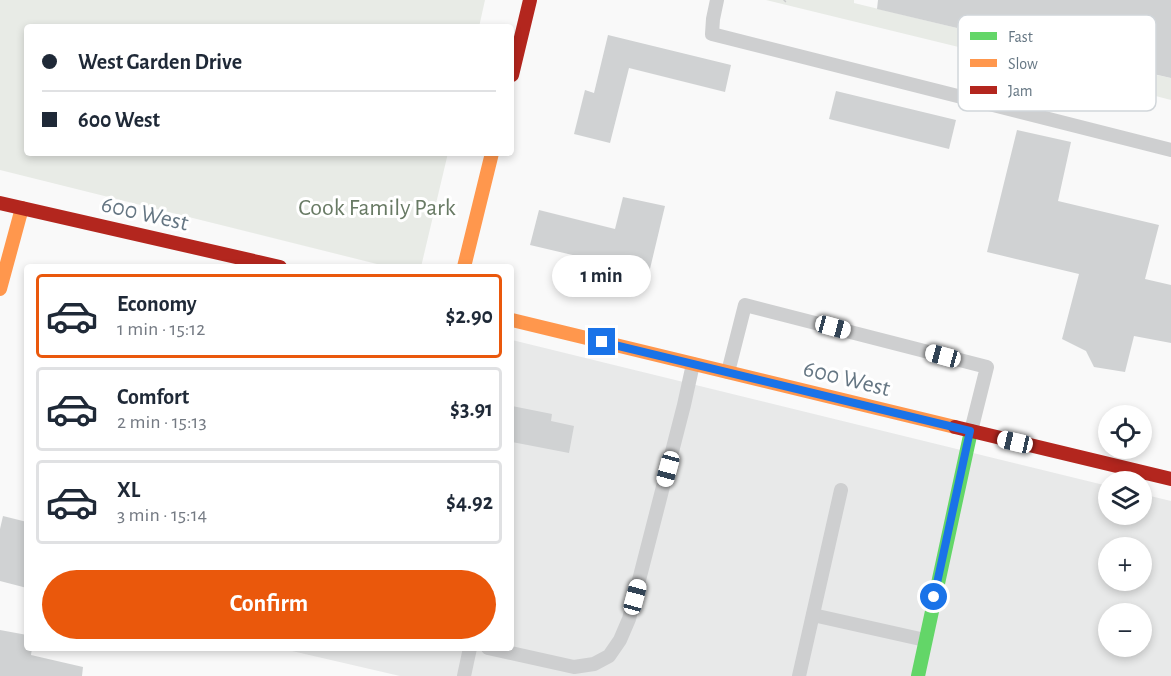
<!DOCTYPE html>
<meta charset="utf-8">
<style>
:root{--surface:#fff;--page:#f6f6f7;--text:#1f2937;--muted:#747a83;--line:#e0e1e3;--accent:#ea580c}
body{margin:0;font-family:"Alegreya Sans",sans-serif;background:var(--page);color:var(--text);height:100vh;display:flex;flex-direction:column;font-size:22px;white-space:nowrap}
*{box-sizing:border-box;margin:0}
p{font-size:20px;color:var(--muted)}
.icon{flex:none;width:33px;height:33px;fill:none;stroke:currentColor;stroke-width:2;stroke-linecap:round;stroke-linejoin:round}
.map{position:relative;flex:1;overflow:hidden}
.sheet{position:absolute;left:24px;top:264px;width:490px;height:387px;display:flex;flex-direction:column;background:var(--surface);border-radius:6px;box-shadow:0 3px 9px #0003}
.sheet>*{flex:none}
.top-card{position:absolute;left:24px;top:24px;width:490px;height:132px;border-radius:6px;box-shadow:0 3px 9px #0003;display:grid;align-content:center;height:132px;padding:0 18px;background:var(--surface)}
.buttons{position:absolute;left:1098px;top:405px;display:grid;gap:12px}
.buttons a{display:grid;place-items:center;width:54px;height:54px;border-radius:50%;background:var(--surface);box-shadow:0 3px 9px #0003;font-size:30px}
.end{position:absolute;width:27px;height:27px;margin:-14px;border:8px solid #1a73e8;background:#fff;box-shadow:0 0 0 3px #fff}
.from{border-radius:50%}
.bubble{position:absolute;height:42px;border-radius:21px;background:var(--surface);box-shadow:0 3px 9px #0003;font-size:20px;font-weight:600;line-height:42px;text-align:center}
.car{position:absolute;width:18px;height:36px;margin:-18px -9px;border-radius:8px;box-shadow:0 0 4px 2px #0007;background:linear-gradient(#fff 24%,#345 0 40%,#fff 0 76%,#345 0 86%,#fff 0)}
.top-card b{display:flex;align-items:center;gap:21px;height:57px;font-size:22px}
.top-card b+b{border-top:2px solid var(--line)}
.top-card i{width:15px;height:15px;background:var(--text)}
ul{padding:10px 0 0;list-style:none}
li{display:flex;align-items:center;gap:18px;height:84px;margin:0 12px 9px;padding:0 6px;border:3px solid var(--line);border-radius:6px}
li div{flex:1}
li b{display:block;font-size:22px}
li em{font-style:normal;font-weight:600}
li.current{border-color:var(--accent)}
li>.icon{width:54px;height:54px;stroke-width:1.5}
.cta{display:flex;gap:12px;margin-top:auto;padding:12px 18px}
.cta a{flex:1;height:69px;border-radius:36px;background:var(--accent);color:#fff;font-size:24px;font-weight:600;line-height:69px;text-align:center}
.map>svg:first-child{display:block}
.built{fill:#e8e9e9;fill-rule:evenodd}
.green{fill:#e8ebe6}
.building{fill:#d0d2d3}
.lines{fill:none;stroke-linecap:round;stroke-linejoin:round}
.path{stroke:#cbcccd;stroke-width:4;stroke-dasharray:3 3;stroke-linecap:butt}
.lane{stroke:#cecfd0;stroke-width:14}
.fast{stroke:#63d668;stroke-width:14}
.slow{stroke:#ff974d;stroke-width:14}
.jam{stroke:#b3261e;stroke-width:14}
.route{stroke:#1a73e8;stroke-width:8}
.labels{text-anchor:middle;stroke-width:6;stroke-linejoin:round;paint-order:stroke}
.park-label{font-size:24px;fill:#687a64;stroke:#fff}
.street-label{font-size:24px;fill:#657683;stroke:#fff}
.key{fill:#fff;stroke:#d1d6da;stroke-width:1.5}
.key-label{font-size:16px;fill:#657683}
</style>
<div class="map">
<svg width="1171" height="676" viewBox="0 0 1171 676">
<rect width="100%" height="100%" fill="#f9f9f9"/>
<path class="built" d="M512,340L1108,486V514H1142V494L1171,501V676H400L279,648H512ZM1108,548H1142V580H1108ZM1108,614H1142V646H1108Z"/>
<g class="green">
<polygon points="0,0 485,0 479,27 27,27 27,153 448,153 421,267 389,267 0,170"/>
<polygon points="766,0 854,0 854,3 957,28 960,15 970,27 1022,40 1025,31 1088,59 1085,72 1077,72 1069,74"/>
<polygon points="1133,70 1171,78 1171,100 1144,93 1130,83"/>
</g>
<g class="building">
<polygon points="878,0 1171,0 1171,78 1033,47 1034,42 958,25 957,28 877,9"/>
<polygon points="608,35 731,65 725,92 629,68 610,143 574,134 585,90 594,93"/>
<polygon points="836,91 956,120 949,149 829,119"/>
<polygon points="1017,130 1071,142 1058,201 1159,225 1145,279 1171,285 1171,343 1134,336 1125,372 1094,367 1086,351 1062,339 1079,274 987,252"/>
<polygon points="623,197 665,206 649,273 530,245 539,210 615,229"/>
<polygon points="512,406 552,414 551,421 574,426 569,453 512,442"/>
<polygon points="3,516 27,522 27,588 0,581 0,529"/>
<polygon points="0,630 27,635 27,648 32,648 31,655 83,667 82,676 0,676"/>
</g>
<g class="lines">
<polyline class="path" points="784,1 785,0"/>
<g class="lane">
<polyline points="717,0 713,19 712,34 1171,150"/>
<polyline points="728,372 745,305 987,367 971,431"/>
<polyline points="813,615 925,640"/>
<polyline points="488,648 574,667 594,664 609,656 620,640 629,619 684,405 693,364"/>
<polyline points="464,676 470,648"/>
<polyline points="799,676 841,490"/>
</g>
<polyline class="fast" points="918,676 971,431"/>
<g class="slow">
<polyline points="464,267 492,153"/>
<polyline points="0,289 22,208"/>
<polyline points="512,320 955,427"/>
</g>
<g class="jam">
<polyline points="512,75 530,0"/>
<polyline points="0,203 280,267"/>
<polyline points="955,427 1171,479"/>
</g>
</g>
<g class="lines">
<polyline class="route" points="602,342 970,431 934,597"/>
</g>
<g class="labels">
<g class="park-label">
<text x="377" y="215">Cook Family Park</text>
</g>
<g class="street-label">
<text transform="translate(145 213) rotate(13)" y="8">600 West</text>
<text transform="translate(847 378) rotate(14)" y="8">600 West</text>
</g>
</g>
<rect x="958" y="15" width="198" height="96" rx="9" class="key"/>
<rect x="970" y="32" width="27" height="8" fill="#63d668"/>
<rect x="970" y="59" width="27" height="8" fill="#ff974d"/>
<rect x="970" y="86" width="27" height="8" fill="#b3261e"/>
<g class="key-label">
<text x="1008" y="42">Fast</text>
<text x="1008" y="69">Slow</text>
<text x="1008" y="96">Jam</text>
</g>
</svg>
<div class="buttons">
<a><svg class="icon" aria-label="locate" viewBox="0 0 24 24"><circle cx="12" cy="12" r="6"/><path d="M12 2v4M12 18v4M2 12h4M18 12h4"/></svg></a>
<a><svg class="icon" aria-label="layers" viewBox="0 0 24 24"><path d="M12 4l9 5-9 5-9-5zM3 14l9 5 9-5"/></svg></a>
<a>+</a>
<a>−</a>
</div>
<i class="end from" style="left:934px;top:597px"></i>
<i class="end" style="left:602px;top:342px"></i>
<div class="bubble" style="left:552px;top:255px;width:99px">1 min</div>
<i class="car" style="left:833px;top:327px;rotate:105deg"></i>
<i class="car" style="left:943px;top:356px;rotate:285deg"></i>
<i class="car" style="left:1015px;top:442px;rotate:283deg"></i>
<i class="car" style="left:668px;top:469px;rotate:195deg"></i>
<i class="car" style="left:635px;top:597px;rotate:15deg"></i>
<div class="top-card">
<b><i class="from"></i>West Garden Drive</b>
<b><i></i>600 West</b>
</div>
<section class="sheet">
<ul>
<li class="current"><svg class="icon" aria-label="car" viewBox="0 0 24 24"><path d="M5 17H2v-5l4-1 3-4h7l3 4 3 1v5h-3M9 17h6M6 11h13"/><circle cx="7" cy="17" r="2"/><circle cx="17" cy="17" r="2"/></svg><div><b>Economy</b><p>1 min · 15:12</p></div><em>$2.90</em></li>
<li><svg class="icon" aria-label="car" viewBox="0 0 24 24"><path d="M5 17H2v-5l4-1 3-4h7l3 4 3 1v5h-3M9 17h6M6 11h13"/><circle cx="7" cy="17" r="2"/><circle cx="17" cy="17" r="2"/></svg><div><b>Comfort</b><p>2 min · 15:13</p></div><em>$3.91</em></li>
<li><svg class="icon" aria-label="car" viewBox="0 0 24 24"><path d="M5 17H2v-5l4-1 3-4h7l3 4 3 1v5h-3M9 17h6M6 11h13"/><circle cx="7" cy="17" r="2"/><circle cx="17" cy="17" r="2"/></svg><div><b>XL</b><p>3 min · 15:14</p></div><em>$4.92</em></li>
</ul>
<div class="cta"><a>Confirm</a></div>
</section>
</div>
